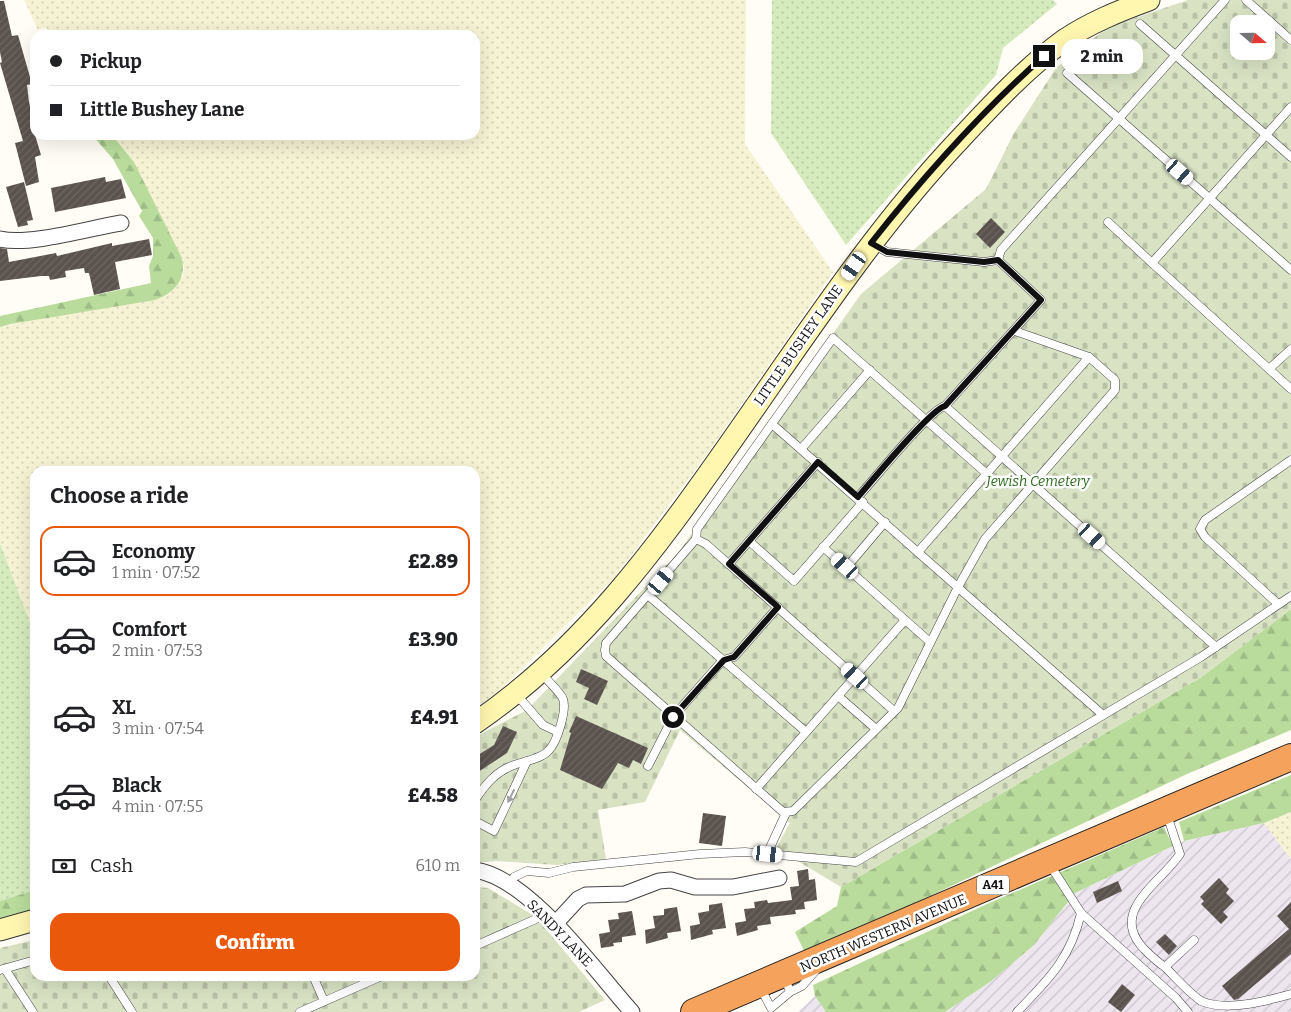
<!DOCTYPE html>
<meta charset="utf-8">
<style>
:root{--surface:#fff;--page:#f2f2f2;--text:#202124;--muted:#757577;--line:#e0e0e0;--accent:#ea580c}
body{margin:0;font-family:Bitter,serif;background:var(--page);color:var(--text);height:100vh;display:flex;flex-direction:column;font-size:19px;white-space:nowrap}
*{box-sizing:border-box;margin:0}
p{font-size:16px;color:var(--muted)}
.icon{flex:none;width:28px;height:28px;fill:none;stroke:currentColor;stroke-width:2;stroke-linecap:round;stroke-linejoin:round}
.map{position:relative;flex:1;overflow:hidden}
.drawer{position:absolute;left:30px;top:466px;width:450px;height:515px;display:flex;flex-direction:column;background:var(--surface);border-radius:15px;box-shadow:0 5px 20px #0002}
.drawer>*{flex:none}
.top-card{position:absolute;left:30px;top:30px;width:450px;height:110px;border-radius:15px;box-shadow:0 5px 20px #0002;display:grid;align-content:center;height:110px;padding:0 20px;background:var(--surface)}
.needle{width:32px;rotate:110deg}
.fabs{position:absolute;left:1230px;top:15px;display:grid;gap:10px}
.fabs a{display:grid;place-items:center;width:45px;height:45px;border-radius:10px;background:var(--surface);box-shadow:0 5px 20px #0002;font-size:25px}
.end{position:absolute;width:22px;height:22px;margin:-11px;border:6px solid #111;background:#fff;box-shadow:0 0 0 2px #fff}
.from{border-radius:50%}
.bubble{position:absolute;height:35px;border-radius:15px;background:var(--surface);box-shadow:0 5px 20px #0002;font-size:16px;font-weight:800;line-height:35px;text-align:center}
.car{position:absolute;width:15px;height:30px;margin:-15px -8px;border-radius:6px;box-shadow:0 0 4px 1px #0007;background:linear-gradient(#fff 24%,#345 0 40%,#fff 0 76%,#345 0 86%,#fff 0)}
.top-card b{display:flex;align-items:center;gap:18px;height:48px;font-size:19px}
.top-card b+b{border-top:1px solid var(--line)}
.top-card i{width:12px;height:12px;background:var(--text)}
ul{padding:0;list-style:none}
li{display:flex;align-items:center;gap:15px;height:70px;margin:0 10px 8px;padding:0 10px;border:2px solid transparent;border-radius:15px}
li div{flex:1}
li b{display:block;font-size:19px}
li em{font-style:normal;font-weight:800}
li.current{border-color:var(--accent)}
li>.icon{width:45px;height:45px;stroke-width:1.5}
h2{padding:0 20px;font-size:22px;line-height:60px}
.pay{display:flex;align-items:center;gap:12px;height:55px;padding:0 20px;font-size:19px}
.pay p{margin-inline-start:auto}
.primary-button{display:flex;gap:10px;margin-top:auto;padding:10px 20px}
.primary-button a{flex:1;height:58px;border-radius:15px;background:var(--accent);color:#fff;font-size:20px;font-weight:800;line-height:58px;text-align:center}
.map>svg:first-child{display:block}
.industrial{fill:url(#industrial-furrows)}
.farmland{fill:url(#farmland-dots)}
.grass{fill:url(#grass-dots)}
.forest{fill:url(#forest-firs)}
.cemetery{fill:url(#cemetery-stones);fill-rule:evenodd}
.building{fill:url(#building-hatch)}
.lines{fill:none;stroke-linecap:round;stroke-linejoin:round}
.lane-casing{stroke:#444;stroke-width:9}
.street-casing{stroke:#444;stroke-width:17}
.secondary-casing{stroke:#333;stroke-width:23}
.highway-casing{stroke:#222;stroke-width:28}
.lane{stroke:#fff;stroke-width:8}
.street{stroke:#fff;stroke-width:15}
.secondary{stroke:#fff6b0;stroke-width:21}
.highway{stroke:#f5a25d;stroke-width:26}
.oneway{fill:#a0a0a0}
.route{stroke:#111;stroke-width:6}
.labels{text-anchor:middle;stroke-width:5;stroke-linejoin:round;paint-order:stroke}
.shield{fill:#fff;stroke:#585858;stroke-width:1}
.shield-label{font-size:12px;font-weight:bold;fill:#111}
.street-label{font-size:14px;fill:#111;stroke:#fff}
.park-label{font-size:14px;font-style:italic;fill:#2f6b1f;stroke:#fff}
</style>
<div class="map">
<svg width="1291" height="1012" viewBox="0 0 1291 1012">
<defs>
<pattern id="industrial-furrows" width="10" height="10" patternUnits="userSpaceOnUse" patternTransform="scale(1.25)"><rect width="10" height="10" fill="#eee6ef"/><path d="M-1 1l2-2M0 10L10 0M9 11l2-2" fill="none" stroke="#cbc4cc"/></pattern>
<pattern id="farmland-dots" width="8" height="8" patternUnits="userSpaceOnUse" patternTransform="scale(1.25)"><rect width="8" height="8" fill="#f6f3d4"/><path d="M2 2h.1M6 6h.1" fill="none" stroke="#d2cfb5" stroke-width="1.8" stroke-linecap="round"/></pattern>
<pattern id="grass-dots" width="8" height="8" patternUnits="userSpaceOnUse" patternTransform="scale(1.25)"><rect width="8" height="8" fill="#d5ebbd"/><path d="M2 2h.1M6 6h.1" fill="none" stroke="#b6c8a1" stroke-width="1.8" stroke-linecap="round"/></pattern>
<pattern id="forest-firs" width="22" height="20" patternUnits="userSpaceOnUse" patternTransform="scale(1.25)"><rect width="22" height="20" fill="#b9dc9c"/><path d="M5 1l3.5 6h-7zM16 11l3.5 6h-7z" fill="#9ebc85"/></pattern>
<pattern id="cemetery-stones" width="16" height="16" patternUnits="userSpaceOnUse" patternTransform="scale(1.25)"><rect width="16" height="16" fill="#d9e3c4"/><path d="M2 7V4a2 2 0 0 1 4 0v3zM10 15v-3a2 2 0 0 1 4 0v3z" fill="#b9c2a7"/></pattern>
<pattern id="building-hatch" width="6" height="6" patternUnits="userSpaceOnUse" patternTransform="scale(1.25)"><rect width="6" height="6" fill="#5a524d"/><path d="M-1 1l2-2M0 6l6-6M5 7l2-2" fill="none" stroke="#6d6662"/></pattern>
</defs>
<rect width="100%" height="100%" fill="#fffdf5"/>
<g class="industrial">
<polygon points="1264,823 1291,859 1291,1012 945,1012 990,982 1034,945 1075,893 1184,841"/>
<polygon points="815,996 826,1012 798,1012"/>
</g>
<g class="farmland">
<polygon points="24,0 746,0 745,144 833,272 710,450 615,577 496,694 475,707 475,471 35,471 35,636 0,543 0,327 65,314 183,277 184,267 134,162 112,135 475,135 475,35 50,35 46,27 38,30"/>
<polygon points="1291,812 1291,859 1264,823"/>
</g>
<g class="grass">
<polygon points="772,0 1053,0 1057,4 1003,48 996,75 846,245 771,133"/>
<polygon points="0,543 35,636 35,890 0,901"/>
</g>
<g class="forest">
<path d="M92,135H112L134,162L181,256C188,278 175,293 155,300L11,324L0,327V316L151,283L149,266L153,256V238L139,216L142,211L113,159Z"/>
<polygon points="1291,609 1291,730 1187,774 806,955 795,932 837,906 841,887 1200,678"/>
<polygon points="1291,775 1291,812 1264,823 1184,841 1179,822"/>
<polygon points="1164,827 1173,846 1075,893 1034,945 990,982 945,1012 826,1012 815,996 813,985 987,904"/>
<polygon points="35,890 35,910 0,919 0,901"/>
</g>
<g class="cemetery">
<path d="M1188,0H1291V609L1200,678L841,887L776,848L790,823L680,730L645,802L598,810L606,859L556,865L496,861L475,863V737L527,710L678,553L861,294L986,189L1014,133L1056,68L1108,27ZM1239,24H1266V51H1239Z"/>
<polygon points="475,887 488,888 536,917 605,1000 579,1012 0,1012 0,948 35,940 35,976 475,976"/>
</g>
<g class="building">
<polygon points="0,1 4,1 12,36 18,35 32,84 27,85 29,102 33,120 35,119 35,135 41,155 35,157 39,182 26,186 15,143 23,141 0,63 2,62 0,52"/>
<polygon points="105,177 106,182 121,179 126,198 55,212 51,188"/>
<polygon points="24,182 33,220 27,221 28,225 18,227 6,187"/>
<polygon points="991,218 1005,232 990,248 976,234"/>
<polygon points="149,239 152,255 115,262 120,289 94,295 89,273 85,273 84,268 65,271 66,277 50,280 49,276 41,276 0,281 0,248 7,249 9,262 56,253 57,256 112,243 112,246"/>
<polygon points="581,669 608,681 597,705 584,699 589,688 576,682"/>
<polygon points="576,716 648,748 641,764 633,760 629,768 618,763 602,789 560,770 571,733 569,732"/>
<polygon points="503,726 517,732 507,753 475,774 475,757 494,745"/>
<polygon points="703,813 726,816 722,846 699,843"/>
<polygon points="808,869 809,880 815,879 817,900 804,902 805,909 795,910 796,914 770,917 771,924 757,926 758,930 737,936 735,923 746,921 744,909 755,908 754,902 767,900 768,903 792,900 790,887 799,886 797,871"/>
<polygon points="1219,878 1229,889 1226,893 1234,901 1223,912 1228,917 1221,924 1201,904 1204,901 1200,897"/>
<polygon points="1118,881 1122,891 1097,903 1093,892"/>
<polygon points="1291,902 1291,954 1238,999 1234,1000 1222,986 1289,929 1277,916"/>
<polygon points="722,903 726,928 712,930 713,934 691,940 690,926 700,924 698,913 709,911 709,905"/>
<polygon points="677,907 681,931 667,933 668,938 646,944 645,930 655,928 653,916 664,915 664,909"/>
<polygon points="632,911 636,935 622,937 622,942 613,943 614,946 601,948 599,934 610,932 608,920 619,919 618,913"/>
<polygon points="1165,934 1177,946 1169,955 1156,942"/>
<polygon points="1122,984 1135,995 1121,1012 1108,1002"/>
</g>
<g class="lines">
<defs>
<g id="lane">
<polyline points="1246,0 1291,40"/>
<polyline points="1140,24 1291,157"/>
<polyline points="1067,73 1291,270"/>
<polyline points="1108,222 1152,263"/>
<polyline points="998,260 1001,250 1225,0"/>
<polyline points="1291,349 1269,369 1291,389"/>
<polyline points="1269,369 1152,263 1291,107"/>
<polyline points="945,406 1216,647"/>
<polyline points="772,424 1103,715"/>
<polyline points="802,448 870,370"/>
<polyline points="987,474 833,338 697,529 696,539 606,643 605,650 606,656 783,812 793,811 898,708 958,587 985,539 1115,390 1115,380 1089,357 1015,331"/>
<path d="M858,497C872,482 930,409 945,406L1041,300L998,260L984,262L887,252L873,244"/>
<polyline points="696,539 706,544 894,711"/>
<polyline points="749,541 794,581 863,502"/>
<polyline points="823,547 930,642"/>
<polyline points="918,552 1089,357"/>
<polyline points="729,564 818,462"/>
<polyline points="846,568 885,522"/>
<polyline points="649,596 806,732"/>
<polyline points="1278,604 1205,537 1200,529 1205,520 1291,460"/>
<polyline points="516,694 543,725 558,732"/>
<polyline points="838,696 876,729"/>
<polyline points="648,766 673,717 723,660 734,657 778,607"/>
<polyline points="756,789 905,620"/>
<path d="M475,800C485,785 496,771 514,765C524,761 542,759 549,750C557,742 567,710 563,699C561,693 546,679 541,673"/>
<path d="M1167,815L1180,854C1160,884 1108,911 1144,949C1151,956 1157,962 1165,967L1194,940"/>
<polyline points="475,821 494,831 527,761"/>
<polyline points="767,854 786,813"/>
<polyline points="1050,865 1081,913 1176,998 1188,1012"/>
<polyline points="509,885 514,877 527,871 549,873 573,867 700,854 745,852 856,862 1201,657 1291,596"/>
<polyline points="475,946 536,919"/>
<path d="M1165,967C1176,978 1188,992 1201,1001C1226,1012 1266,1001 1291,994"/>
<polyline points="5,969 33,1012"/>
<polyline points="0,970 35,960"/>
<polyline points="109,976 132,1012"/>
<polyline points="313,976 324,1001"/>
<polyline points="760,987 771,1008 790,992 785,978"/>
<polyline points="790,992 802,986 817,969"/>
<polyline points="300,1012 382,976"/>
<path d="M1017,1012C1048,980 1071,958 1081,913"/>
</g>
<g id="street">
<path d="M0,239C29,246 90,228 121,223"/>
<path d="M475,870C530,878 595,971 632,1012"/>
<polyline points="555,924 578,899 586,895 625,894 659,881 671,880 695,887 733,887 779,878"/>
</g>
<g id="secondary">
<path d="M475,723C582,650 655,550 728,446C802,341 872,232 961,138C993,104 1025,69 1063,41C1089,23 1119,11 1149,0"/>
<polyline points="0,930 35,920"/>
</g>
<polyline id="highway" points="694,1012 1291,757"/>
</defs>
<use href="#lane" class="lane-casing"/>
<use href="#street" class="street-casing"/>
<use href="#secondary" class="secondary-casing"/>
<use href="#highway" class="highway-casing"/>
<use href="#lane" class="lane"/>
<use href="#street" class="street"/>
<use href="#secondary" class="secondary"/>
<use href="#highway" class="highway"/>
</g>
<defs><path id="oneway-solid" d="M-6-.8H1V-3.2L6.5 0L1 3.2V.8H-6Z" transform="scale(1.25)"/></defs>
<use class="oneway" href="#oneway-solid" transform="translate(511 796) rotate(116)"/>
<g class="lines">
<path class="route" d="M673,717L724,660L734,657L778,607L729,564L818,462L858,497C871,482 931,409 945,406L1041,300L998,260L984,262L887,252L871,243C924,176 980,113 1044,56"/>
</g>
<g class="labels">
<rect class="shield" x="977" y="875.5" width="32" height="19" rx="4"/>
<g class="shield-label">
<text x="993" y="889">A41</text>
</g>
<g class="street-label">
<text transform="translate(798 345) rotate(-55)" y="5">LITTLE BUSHEY LANE</text>
<text transform="translate(560 933) rotate(46)" y="5">SANDY LANE</text>
<text transform="translate(883 933) rotate(-23)" y="5">NORTH WESTERN AVENUE</text>
</g>
<g class="park-label">
<text x="1038" y="486">Jewish Cemetery</text>
</g>
</g>
</svg>
<div class="fabs">
<a><svg class="needle" viewBox="-14 -14 28 28"><path d="M0-13l5 13h-10z" fill="#e53935"/><path d="M0 13l5-13h-10z" fill="#757577"/></svg></a>
</div>
<i class="end from" style="left:673px;top:717px"></i>
<i class="end" style="left:1044px;top:56px"></i>
<div class="bubble" style="left:1061px;top:39px;width:82px">2 min</div>
<i class="car" style="left:1180px;top:172px;rotate:131deg"></i>
<i class="car" style="left:854px;top:266px;rotate:215deg"></i>
<i class="car" style="left:1092px;top:536px;rotate:132deg"></i>
<i class="car" style="left:845px;top:566px;rotate:312deg"></i>
<i class="car" style="left:661px;top:581px;rotate:40deg"></i>
<i class="car" style="left:855px;top:676px;rotate:312deg"></i>
<i class="car" style="left:768px;top:854px;rotate:96deg"></i>
<div class="top-card">
<b><i class="from"></i>Pickup</b>
<b><i></i>Little Bushey Lane</b>
</div>
<section class="drawer">
<h2>Choose a ride</h2>
<ul>
<li class="current"><svg class="icon" aria-label="car" viewBox="0 0 24 24"><path d="M5 17H2v-5l4-1 3-4h7l3 4 3 1v5h-3M9 17h6M6 11h13"/><circle cx="7" cy="17" r="2"/><circle cx="17" cy="17" r="2"/></svg><div><b>Economy</b><p>1 min · 07:52</p></div><em>£2.89</em></li>
<li><svg class="icon" aria-label="car" viewBox="0 0 24 24"><path d="M5 17H2v-5l4-1 3-4h7l3 4 3 1v5h-3M9 17h6M6 11h13"/><circle cx="7" cy="17" r="2"/><circle cx="17" cy="17" r="2"/></svg><div><b>Comfort</b><p>2 min · 07:53</p></div><em>£3.90</em></li>
<li><svg class="icon" aria-label="car" viewBox="0 0 24 24"><path d="M5 17H2v-5l4-1 3-4h7l3 4 3 1v5h-3M9 17h6M6 11h13"/><circle cx="7" cy="17" r="2"/><circle cx="17" cy="17" r="2"/></svg><div><b>XL</b><p>3 min · 07:54</p></div><em>£4.91</em></li>
<li><svg class="icon" aria-label="car" viewBox="0 0 24 24"><path d="M5 17H2v-5l4-1 3-4h7l3 4 3 1v5h-3M9 17h6M6 11h13"/><circle cx="7" cy="17" r="2"/><circle cx="17" cy="17" r="2"/></svg><div><b>Black</b><p>4 min · 07:55</p></div><em>£4.58</em></li>
</ul>
<div class="pay"><svg class="icon" aria-label="cash" viewBox="0 0 24 24"><path d="M3 7h18v10H3z"/><circle cx="12" cy="12" r="2"/></svg>Cash<p>610 m</p></div>
<div class="primary-button"><a>Confirm</a></div>
</section>
</div>
